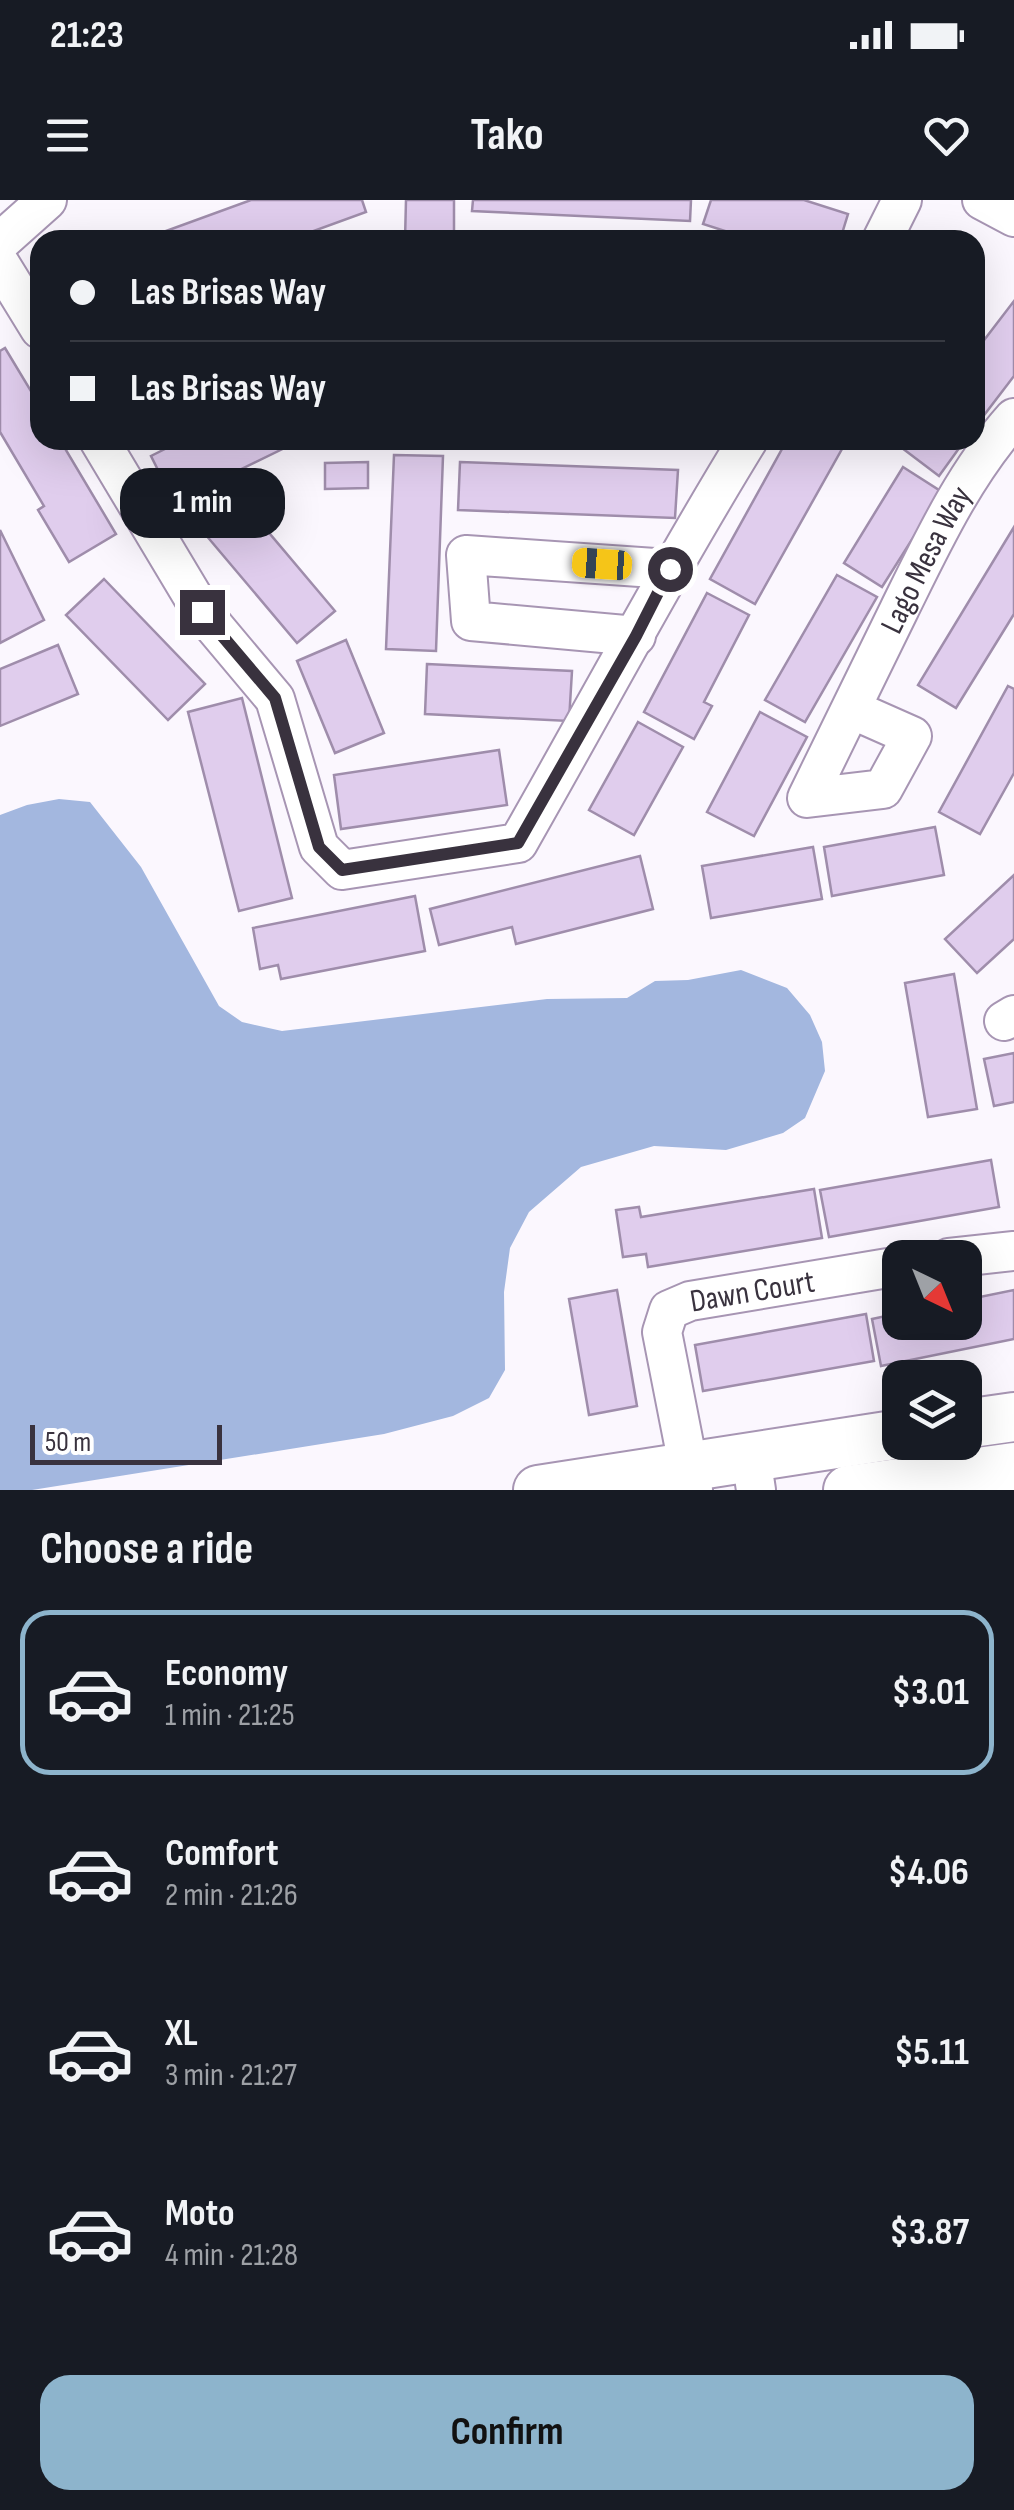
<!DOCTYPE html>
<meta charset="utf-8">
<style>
:root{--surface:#171b24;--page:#242831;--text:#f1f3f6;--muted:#9ea1a6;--line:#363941;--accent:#8db4cc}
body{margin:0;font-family:"Sofia Sans Condensed",sans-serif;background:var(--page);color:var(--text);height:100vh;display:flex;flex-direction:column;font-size:38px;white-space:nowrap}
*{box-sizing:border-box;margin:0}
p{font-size:32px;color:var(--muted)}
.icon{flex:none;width:55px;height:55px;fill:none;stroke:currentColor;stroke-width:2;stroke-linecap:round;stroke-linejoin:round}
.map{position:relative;height:1290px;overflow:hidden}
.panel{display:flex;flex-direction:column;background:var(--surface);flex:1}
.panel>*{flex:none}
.banner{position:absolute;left:30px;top:30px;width:955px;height:220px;border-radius:30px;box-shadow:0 10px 40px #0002;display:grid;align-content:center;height:220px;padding:0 40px;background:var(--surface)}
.needle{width:65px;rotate:137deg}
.buttons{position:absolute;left:882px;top:1040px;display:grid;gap:20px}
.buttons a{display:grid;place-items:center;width:100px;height:100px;border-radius:20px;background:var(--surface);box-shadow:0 10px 40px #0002;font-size:50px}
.scale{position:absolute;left:30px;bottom:25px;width:192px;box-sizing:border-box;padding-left:10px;border:5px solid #39323e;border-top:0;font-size:28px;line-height:35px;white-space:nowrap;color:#39323e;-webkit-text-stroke:8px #fff;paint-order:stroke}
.end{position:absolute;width:45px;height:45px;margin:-22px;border:12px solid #39323e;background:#fff;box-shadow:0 0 0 5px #fff}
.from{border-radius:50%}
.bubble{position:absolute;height:70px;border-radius:30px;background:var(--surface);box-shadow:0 10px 40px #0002;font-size:32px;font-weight:700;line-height:70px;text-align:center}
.car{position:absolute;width:30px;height:60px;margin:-30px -15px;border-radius:12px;box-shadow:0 0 8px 2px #0007;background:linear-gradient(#f5c518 24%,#345 0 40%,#f5c518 0 76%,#345 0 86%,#f5c518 0)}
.banner b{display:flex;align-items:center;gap:35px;height:95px;font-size:38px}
.banner b+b{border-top:2px solid var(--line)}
.banner i{width:25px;height:25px;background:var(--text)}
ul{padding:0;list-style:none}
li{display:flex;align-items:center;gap:30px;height:165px;margin:0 20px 15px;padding:0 20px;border:5px solid transparent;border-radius:30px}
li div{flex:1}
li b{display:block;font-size:38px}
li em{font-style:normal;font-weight:700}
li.selected{border-color:var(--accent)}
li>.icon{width:90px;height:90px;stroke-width:1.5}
h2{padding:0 40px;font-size:45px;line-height:120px}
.cta{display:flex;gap:20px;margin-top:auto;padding:20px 40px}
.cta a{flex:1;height:115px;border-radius:30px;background:var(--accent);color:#111;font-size:40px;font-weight:700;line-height:115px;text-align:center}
.status{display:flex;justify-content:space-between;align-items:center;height:70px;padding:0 50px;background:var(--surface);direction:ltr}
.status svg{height:28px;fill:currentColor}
header{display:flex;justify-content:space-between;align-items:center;height:130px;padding:0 40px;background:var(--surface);font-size:45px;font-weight:700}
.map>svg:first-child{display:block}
.water{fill:#a3b7df}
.building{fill:#e0cded;stroke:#9f8dab;stroke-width:2.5}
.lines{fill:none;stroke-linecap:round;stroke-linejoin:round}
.minor-casing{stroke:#a795b3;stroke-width:42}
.major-casing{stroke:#a795b3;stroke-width:52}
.minor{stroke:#fff;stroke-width:38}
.major{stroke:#fff;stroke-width:48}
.route{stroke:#39323e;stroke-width:12}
.labels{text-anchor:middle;stroke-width:10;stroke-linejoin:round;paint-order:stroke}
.street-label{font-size:32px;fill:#39323e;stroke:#fff}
</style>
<div class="status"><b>21:23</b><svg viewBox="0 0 49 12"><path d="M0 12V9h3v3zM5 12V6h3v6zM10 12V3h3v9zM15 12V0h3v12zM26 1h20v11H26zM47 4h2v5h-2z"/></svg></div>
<header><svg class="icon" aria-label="menu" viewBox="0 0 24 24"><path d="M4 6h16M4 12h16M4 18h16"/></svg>Tako<svg class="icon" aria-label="heart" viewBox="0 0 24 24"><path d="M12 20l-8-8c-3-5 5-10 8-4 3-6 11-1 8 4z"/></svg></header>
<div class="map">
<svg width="1014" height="1290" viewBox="0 0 1014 1290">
<rect width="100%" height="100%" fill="#fbf7fe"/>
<polygon class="water" points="59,599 90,602 141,667 219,806 242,822 282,831 547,799 627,798 655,781 688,780 741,770 787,788 810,815 822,842 825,871 805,918 783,933 726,950 654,946 581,967 529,1012 510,1048 504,1092 505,1170 489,1198 453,1216 384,1234 32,1290 0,1290 0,615 27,605"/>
<g class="building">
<polygon points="251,0 362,0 366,12 289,40 170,40 166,31"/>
<polygon points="406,0 454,0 454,40 405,40"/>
<polygon points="473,0 691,0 690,21 472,11"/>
<polygon points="711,0 804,0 848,14 840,40 753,40 703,24"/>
<polygon points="1014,101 1014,176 975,227 975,152"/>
<polygon points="5,148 40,206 40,240 60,240 116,334 69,362 38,310 44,306 0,232 0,151"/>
<polygon points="183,240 301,240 174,302 151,256"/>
<polygon points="787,240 847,240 755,404 710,379"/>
<polygon points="908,240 965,240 939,276 902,248"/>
<polygon points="394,255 443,256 436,451 386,449"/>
<polygon points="368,262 368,288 325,289 325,263"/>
<polygon points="460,262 678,270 675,318 458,310"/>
<polygon points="903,267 942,292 882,387 844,363"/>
<polygon points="243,302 335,411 297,443 205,334"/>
<polygon points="1014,327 1014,414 956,508 918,485"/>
<polygon points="0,330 44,420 0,443"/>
<polygon points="837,375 877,397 805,522 765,500"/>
<polygon points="104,379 205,484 168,520 66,415"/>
<polygon points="707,393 749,415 704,502 712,506 694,539 644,512"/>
<polygon points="346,440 384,533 335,553 297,461"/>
<polygon points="58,445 78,494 0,526 0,469"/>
<polygon points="427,464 572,471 569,521 425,514"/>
<polygon points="1008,486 1014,489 1014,573 980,634 939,612"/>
<polygon points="242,498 292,698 239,711 188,512"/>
<polygon points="760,512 807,537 754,636 707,612"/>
<polygon points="638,522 683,547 634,635 589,610"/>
<polygon points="499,550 507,605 341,629 334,575"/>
<polygon points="935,627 944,675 832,696 824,647"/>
<polygon points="813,647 822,699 711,718 702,666"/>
<polygon points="640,656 653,709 516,744 512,727 439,745 430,709"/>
<polygon points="1014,675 1014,739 977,773 945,739"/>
<polygon points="415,696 425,751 281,779 278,765 260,769 253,728"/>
<polygon points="954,774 977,909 928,917 905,783"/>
<polygon points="1014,853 1014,902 994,906 984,859"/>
<polygon points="991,960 999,1007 829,1037 820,990"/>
<polygon points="814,989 822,1038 648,1067 646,1054 623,1057 616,1010 639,1007 641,1017"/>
<polygon points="617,1090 637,1206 589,1215 569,1099"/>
<polygon points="1014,1090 1014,1139 881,1166 872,1119 900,1113 900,1122 965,1122 965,1100"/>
<polygon points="866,1114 874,1161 703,1191 695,1145"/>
</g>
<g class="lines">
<defs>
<g id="minor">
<polyline points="982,0 1014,17"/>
<polyline points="882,40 902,0"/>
<polyline points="0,42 47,0"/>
<polyline points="0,64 40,129"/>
<path d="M99,240L202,412L275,499L319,647L342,670L518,643C595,508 667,372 748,240"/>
<polyline points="636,436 471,421 466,355 669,369"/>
<path id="s1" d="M851,509L912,536L883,589L807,598C838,535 868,473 899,410C932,343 964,274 1014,218"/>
<polyline points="1004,821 1014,815"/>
<polyline points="949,1058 1014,1051"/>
<polyline points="751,1257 756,1290"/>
<path id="s2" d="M693,1290L662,1132L669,1110L690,1101L900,1066"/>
</g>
<g id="major">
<polyline points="965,1224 1014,1217"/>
<polyline points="538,1290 900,1234"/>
<polyline points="848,1290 1014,1267"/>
</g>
</defs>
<use href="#minor" class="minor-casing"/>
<use href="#major" class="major-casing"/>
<use href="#minor" class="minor"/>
<use href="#major" class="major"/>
</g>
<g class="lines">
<polyline class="route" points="202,412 275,498 319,647 342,670 518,643 636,436 670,369"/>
</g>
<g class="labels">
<g class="street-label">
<text dy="11" stroke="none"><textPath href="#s1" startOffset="470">Lago Mesa Way</textPath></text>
<text dy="11" stroke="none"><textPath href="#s2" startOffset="270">Dawn Court</textPath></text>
</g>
</g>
</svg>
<div class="buttons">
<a><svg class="needle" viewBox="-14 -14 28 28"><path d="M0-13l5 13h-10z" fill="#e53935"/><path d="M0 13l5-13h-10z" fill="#9ea1a6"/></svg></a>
<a><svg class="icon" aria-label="layers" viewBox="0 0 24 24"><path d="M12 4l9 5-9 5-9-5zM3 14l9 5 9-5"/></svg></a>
</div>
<div class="scale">50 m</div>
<i class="end from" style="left:670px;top:369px"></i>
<i class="end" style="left:202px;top:412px"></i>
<div class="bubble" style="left:120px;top:268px;width:165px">1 min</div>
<i class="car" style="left:602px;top:364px;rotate:274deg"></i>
<div class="banner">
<b><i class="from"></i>Las Brisas Way</b>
<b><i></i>Las Brisas Way</b>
</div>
</div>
<section class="panel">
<h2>Choose a ride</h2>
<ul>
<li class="selected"><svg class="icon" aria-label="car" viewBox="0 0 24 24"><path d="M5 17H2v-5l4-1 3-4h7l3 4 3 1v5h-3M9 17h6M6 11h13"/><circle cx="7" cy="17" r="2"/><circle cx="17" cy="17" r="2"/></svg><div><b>Economy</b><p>1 min · 21:25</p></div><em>$3.01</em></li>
<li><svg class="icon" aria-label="car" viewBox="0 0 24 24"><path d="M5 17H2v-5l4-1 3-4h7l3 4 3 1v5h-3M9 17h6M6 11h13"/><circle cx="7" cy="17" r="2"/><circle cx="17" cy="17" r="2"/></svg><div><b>Comfort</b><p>2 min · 21:26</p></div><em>$4.06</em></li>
<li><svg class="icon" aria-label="car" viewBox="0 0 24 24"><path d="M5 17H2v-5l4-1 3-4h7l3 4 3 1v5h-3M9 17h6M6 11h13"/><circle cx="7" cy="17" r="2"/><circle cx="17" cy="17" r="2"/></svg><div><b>XL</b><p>3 min · 21:27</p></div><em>$5.11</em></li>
<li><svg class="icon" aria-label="car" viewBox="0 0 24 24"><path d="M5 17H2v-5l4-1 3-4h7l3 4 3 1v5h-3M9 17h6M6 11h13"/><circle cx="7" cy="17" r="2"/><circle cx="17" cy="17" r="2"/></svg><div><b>Moto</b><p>4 min · 21:28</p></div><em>$3.87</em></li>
</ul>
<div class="cta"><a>Confirm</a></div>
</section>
